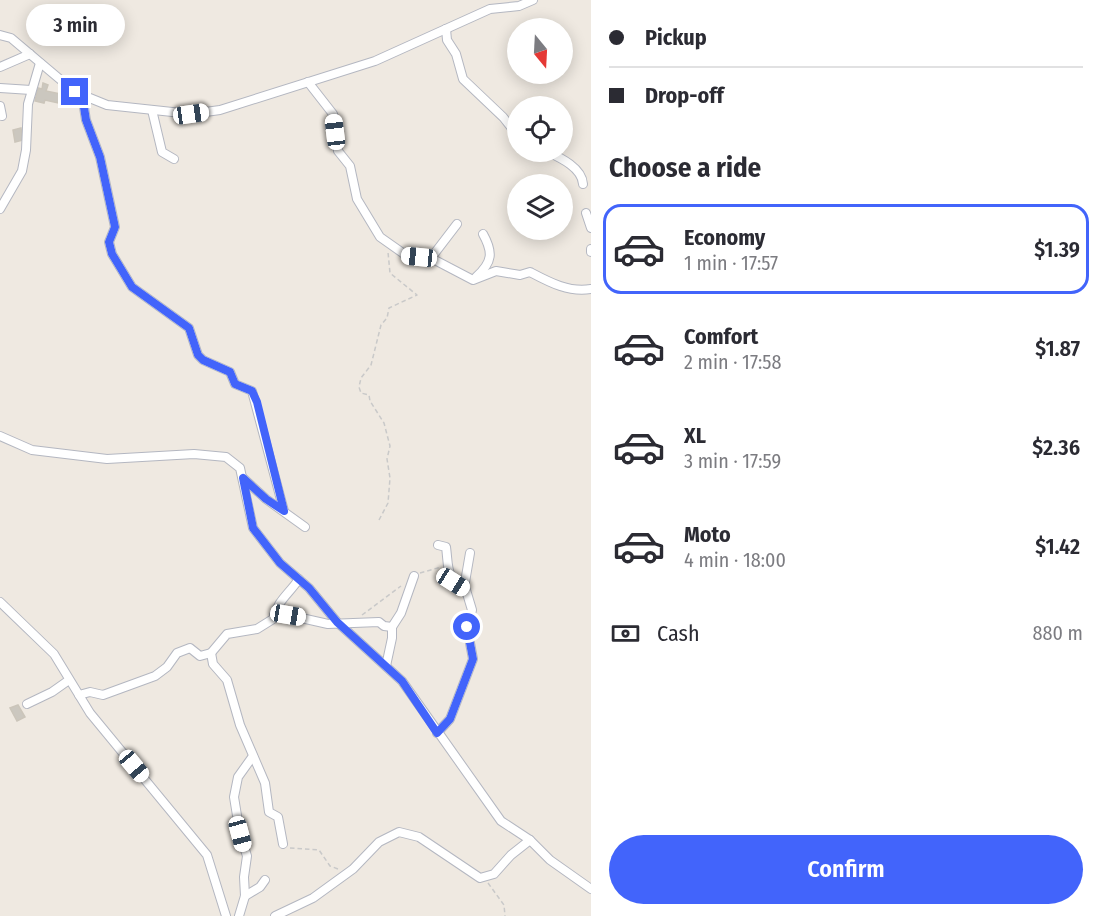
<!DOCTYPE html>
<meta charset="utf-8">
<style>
:root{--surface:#fff;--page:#f7f7f7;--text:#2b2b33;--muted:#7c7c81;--line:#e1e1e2;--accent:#4264fb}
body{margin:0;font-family:"Fira Sans Condensed",sans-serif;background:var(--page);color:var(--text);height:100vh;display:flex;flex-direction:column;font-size:22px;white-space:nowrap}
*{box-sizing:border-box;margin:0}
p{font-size:20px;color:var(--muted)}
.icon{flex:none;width:33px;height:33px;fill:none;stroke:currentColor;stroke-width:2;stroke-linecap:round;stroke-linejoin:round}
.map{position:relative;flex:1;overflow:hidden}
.details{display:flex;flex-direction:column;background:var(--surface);width:510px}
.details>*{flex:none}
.banner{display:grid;align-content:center;height:132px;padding:0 18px;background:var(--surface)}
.needle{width:39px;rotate:162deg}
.fabs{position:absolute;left:507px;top:18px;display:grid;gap:12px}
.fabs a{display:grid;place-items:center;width:66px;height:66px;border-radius:50%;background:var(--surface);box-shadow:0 3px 15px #0003;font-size:30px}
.end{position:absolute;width:27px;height:27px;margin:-14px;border:8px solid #4264fb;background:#fff;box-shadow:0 0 0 3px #fff}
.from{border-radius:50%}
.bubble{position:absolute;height:42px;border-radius:21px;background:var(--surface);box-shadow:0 3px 15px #0003;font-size:20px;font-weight:600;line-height:42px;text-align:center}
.car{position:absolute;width:18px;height:36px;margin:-18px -9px;border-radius:8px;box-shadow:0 0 4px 2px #0007;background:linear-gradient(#fff 24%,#345 0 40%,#fff 0 76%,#345 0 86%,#fff 0)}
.banner b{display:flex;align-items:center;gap:21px;height:57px;font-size:22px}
.banner b+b{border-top:2px solid var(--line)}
.banner i{width:15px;height:15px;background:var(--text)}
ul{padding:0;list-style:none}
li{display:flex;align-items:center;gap:18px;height:90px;margin:0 12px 9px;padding:0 6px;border:3px solid transparent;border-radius:18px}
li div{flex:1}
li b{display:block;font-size:22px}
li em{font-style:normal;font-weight:600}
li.selected{border-color:var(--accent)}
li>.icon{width:54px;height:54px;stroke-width:1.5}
h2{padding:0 18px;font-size:27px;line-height:72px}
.pay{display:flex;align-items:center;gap:15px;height:66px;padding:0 18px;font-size:22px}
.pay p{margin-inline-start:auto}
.primary-button{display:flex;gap:12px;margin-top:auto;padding:12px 18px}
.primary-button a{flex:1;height:69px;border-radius:36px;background:var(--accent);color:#fff;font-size:24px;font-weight:600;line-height:69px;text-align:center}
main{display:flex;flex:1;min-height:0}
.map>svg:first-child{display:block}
.building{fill:#cbc7bf;stroke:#cbc5ba;stroke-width:1.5}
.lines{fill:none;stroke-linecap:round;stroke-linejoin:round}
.minor-casing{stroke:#b4b7c1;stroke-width:10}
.path{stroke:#c9c9c9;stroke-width:1.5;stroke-dasharray:4.5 3;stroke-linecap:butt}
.minor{stroke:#fff;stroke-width:8}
.route{stroke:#4264fb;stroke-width:8}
</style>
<main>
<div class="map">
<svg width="591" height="916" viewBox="0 0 591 916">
<rect width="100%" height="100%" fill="#efe9e1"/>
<g class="building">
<polygon points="43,83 48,85 46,91 61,94 59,103 45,100 44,103 35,101 38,88 42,89"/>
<polygon points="21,128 23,140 15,142 13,130"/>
<polygon points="18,705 25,717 17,721 10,708"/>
</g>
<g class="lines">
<defs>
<g id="minor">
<polyline points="446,29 447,40 456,54 463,79 503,117 518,136"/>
<polyline points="0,35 11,38 75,92 107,105 191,114 220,110 375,61 490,9 519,6 533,0"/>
<polyline points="0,67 30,54"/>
<polyline points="308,82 333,114 338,151 350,166 357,199 380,237 407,256 431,258 457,224"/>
<polyline points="0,88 31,90"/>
<polyline points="82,95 86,120 100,157 115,227 109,242 112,254 132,287 189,328 198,355 203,360 230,372 235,384 252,391 284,511"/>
<polyline points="0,106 2,116"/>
<polyline points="152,110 162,152 174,159"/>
<path d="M548,152C561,158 582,168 583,184"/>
<polyline points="0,209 22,171 26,150 28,104 40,63"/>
<polyline points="586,213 591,228"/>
<polyline points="591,249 591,252"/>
<path d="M431,258L473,280L496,271L520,275L530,272C549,282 569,293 591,289"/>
<path d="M476,277C493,262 493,252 483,234"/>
<polyline points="0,436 32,450 107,459 194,454 226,457 240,468 253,528 280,563 309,588 337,622 402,681 501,821 530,840 550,860 591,889"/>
<polyline points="243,478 266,499 305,527"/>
<polyline points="464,588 470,553"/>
<polyline points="0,602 54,654 90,713 207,855 226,916"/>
<polyline points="274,615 288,615 328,624 379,622 384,626 392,627"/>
<polyline points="211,653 213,664 227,680 240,725 265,783 269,812 278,817 283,844"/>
<polyline points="386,666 392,638 392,627 401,613 414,576"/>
<path d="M79,695L90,692L103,695L155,676L167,667L177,653L190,648L200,656L211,653L227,634L257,629L273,619C278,600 288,595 299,579"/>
<polyline points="27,704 52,692 69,680"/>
<path d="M437,733L450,719L473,659L467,627L472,610L466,590C445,577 449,569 446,547L438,545"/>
<polyline points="245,896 260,887 265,880"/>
<polyline points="239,916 245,896 244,877 247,856 240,834 234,797 238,777 253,756"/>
<polyline points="275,916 313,898 353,869 379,842 399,832 419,837 480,878 494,874 511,855 530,840"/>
</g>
</defs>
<use href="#minor" class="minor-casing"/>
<g class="path">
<polyline points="379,520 388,503 390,478 387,459 390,446 384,423 370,401 369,395 361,393 359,387 361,378 371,365 381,325 387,318 389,308 417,295 390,273 388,252"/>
<polyline points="420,573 441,567"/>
<polyline points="362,615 401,586"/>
<polyline points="290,848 319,850 330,866 338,869"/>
<polyline points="488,883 504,905 505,916"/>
</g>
<use href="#minor" class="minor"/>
</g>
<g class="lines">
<polyline class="route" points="75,92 82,95 86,120 100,157 115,227 109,242 112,254 132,287 189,328 198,355 203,360 230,372 235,384 252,391 257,402 284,511 266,499 243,478 253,528 280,563 309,588 337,622 402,681 437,733 450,719 473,659 467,627"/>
</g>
</svg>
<div class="fabs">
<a><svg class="needle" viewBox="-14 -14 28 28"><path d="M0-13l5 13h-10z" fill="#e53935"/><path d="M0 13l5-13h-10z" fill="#7c7c81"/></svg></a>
<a><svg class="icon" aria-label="locate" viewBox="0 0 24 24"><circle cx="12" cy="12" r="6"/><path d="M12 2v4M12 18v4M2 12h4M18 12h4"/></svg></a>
<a><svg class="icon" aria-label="layers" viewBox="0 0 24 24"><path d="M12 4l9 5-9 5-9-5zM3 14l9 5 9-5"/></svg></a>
</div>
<i class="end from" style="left:467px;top:627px"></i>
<i class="end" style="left:75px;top:92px"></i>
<div class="bubble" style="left:26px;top:4px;width:99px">3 min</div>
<i class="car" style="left:191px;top:114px;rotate:82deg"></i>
<i class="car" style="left:335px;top:132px;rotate:353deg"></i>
<i class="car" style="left:419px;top:257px;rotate:276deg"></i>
<i class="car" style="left:453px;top:582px;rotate:122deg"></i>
<i class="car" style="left:288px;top:615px;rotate:100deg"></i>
<i class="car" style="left:134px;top:766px;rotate:140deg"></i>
<i class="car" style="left:240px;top:834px;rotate:165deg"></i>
</div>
<section class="details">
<div class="banner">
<b><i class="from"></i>Pickup</b>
<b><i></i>Drop-off</b>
</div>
<h2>Choose a ride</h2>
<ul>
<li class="selected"><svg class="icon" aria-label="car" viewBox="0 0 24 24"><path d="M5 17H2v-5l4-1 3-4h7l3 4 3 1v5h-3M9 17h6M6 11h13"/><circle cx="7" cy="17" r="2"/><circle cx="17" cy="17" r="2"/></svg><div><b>Economy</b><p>1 min · 17:57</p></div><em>$1.39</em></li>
<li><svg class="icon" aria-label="car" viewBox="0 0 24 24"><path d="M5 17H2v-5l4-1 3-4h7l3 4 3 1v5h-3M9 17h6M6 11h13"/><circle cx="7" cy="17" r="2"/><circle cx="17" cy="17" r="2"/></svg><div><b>Comfort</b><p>2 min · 17:58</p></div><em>$1.87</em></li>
<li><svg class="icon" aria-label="car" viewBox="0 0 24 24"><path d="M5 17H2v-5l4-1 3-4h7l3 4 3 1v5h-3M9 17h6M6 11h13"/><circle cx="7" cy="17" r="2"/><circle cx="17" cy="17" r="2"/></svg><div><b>XL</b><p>3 min · 17:59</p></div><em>$2.36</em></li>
<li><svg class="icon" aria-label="car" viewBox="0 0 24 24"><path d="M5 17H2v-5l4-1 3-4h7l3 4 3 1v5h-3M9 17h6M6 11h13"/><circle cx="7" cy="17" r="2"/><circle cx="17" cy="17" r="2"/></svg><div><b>Moto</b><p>4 min · 18:00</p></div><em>$1.42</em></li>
</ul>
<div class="pay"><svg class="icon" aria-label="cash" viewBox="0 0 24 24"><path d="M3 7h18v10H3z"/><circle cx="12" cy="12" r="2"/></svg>Cash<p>880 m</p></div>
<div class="primary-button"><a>Confirm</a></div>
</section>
</main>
